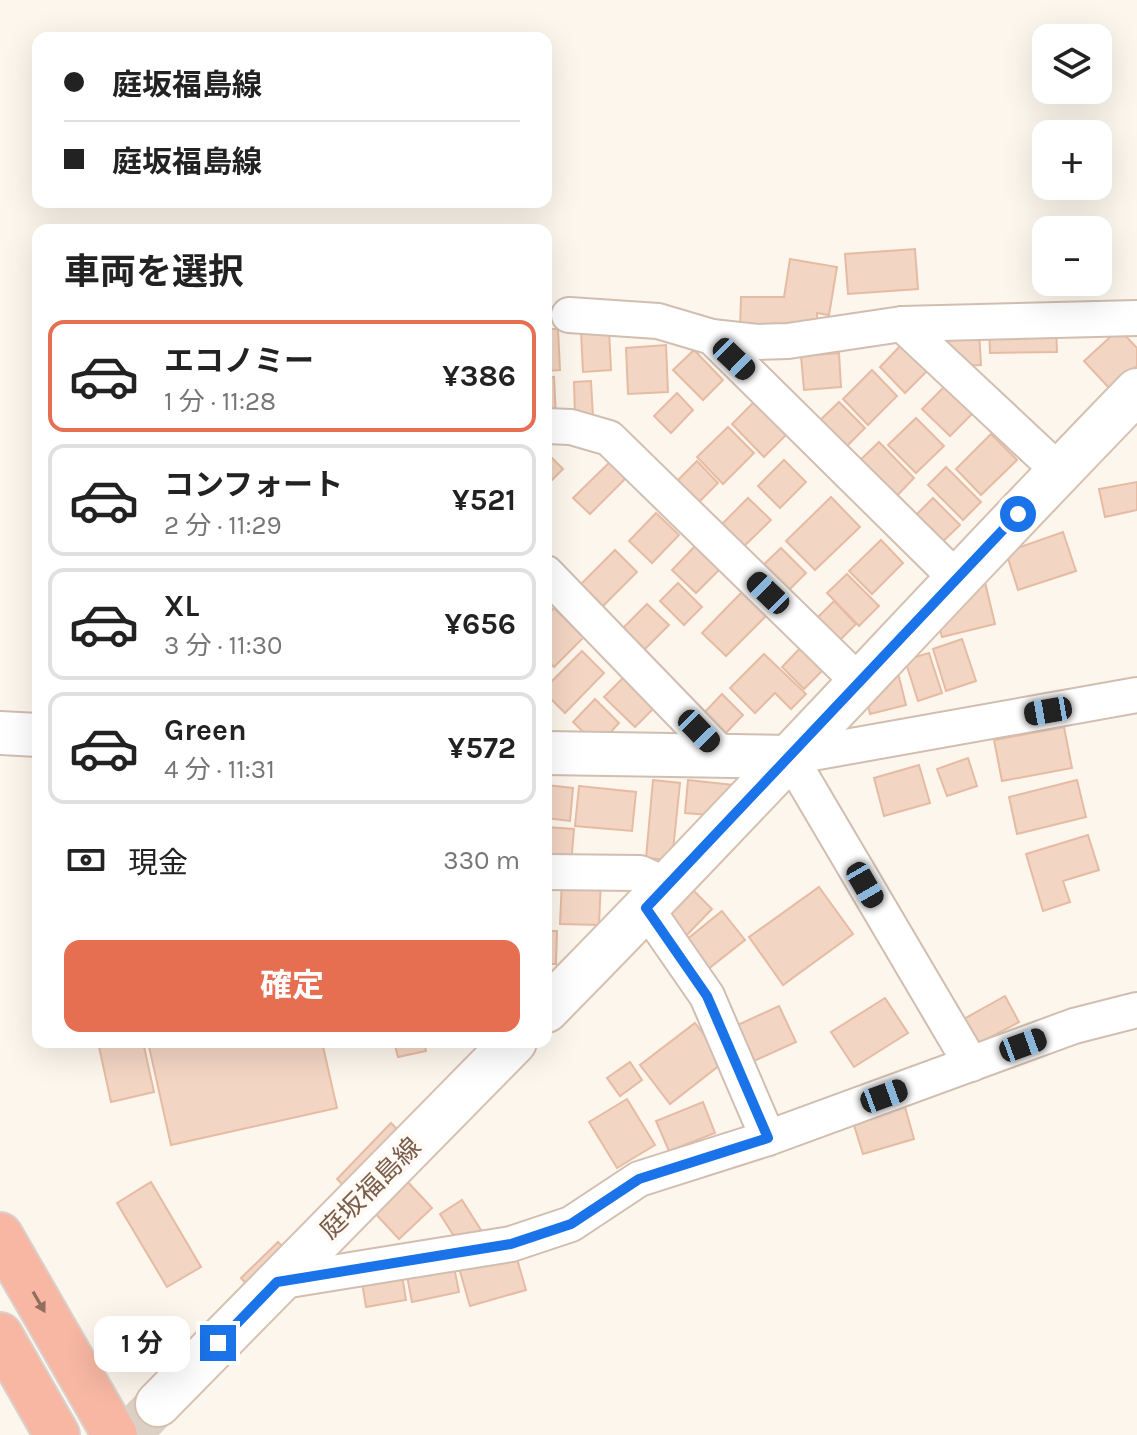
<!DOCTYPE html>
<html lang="ja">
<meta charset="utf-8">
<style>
:root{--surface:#fff;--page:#f6f6f6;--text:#222;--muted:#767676;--line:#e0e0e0;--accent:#e76f51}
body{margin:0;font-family:Karla,"Noto Sans JP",sans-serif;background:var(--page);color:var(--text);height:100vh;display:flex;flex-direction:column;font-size:30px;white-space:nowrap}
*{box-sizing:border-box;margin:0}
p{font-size:26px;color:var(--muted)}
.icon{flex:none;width:44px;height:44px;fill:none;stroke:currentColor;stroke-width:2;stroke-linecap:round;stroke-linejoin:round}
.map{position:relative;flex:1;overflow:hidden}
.drawer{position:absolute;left:32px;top:224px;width:520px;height:824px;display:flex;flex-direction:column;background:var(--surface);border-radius:16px;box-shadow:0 8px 32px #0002}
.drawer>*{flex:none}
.top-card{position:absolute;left:32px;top:32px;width:520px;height:176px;border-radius:16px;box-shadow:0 8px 32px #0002;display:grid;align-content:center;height:176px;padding:0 32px;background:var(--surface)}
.tools{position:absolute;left:1032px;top:24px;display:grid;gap:16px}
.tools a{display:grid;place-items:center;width:80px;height:80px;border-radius:16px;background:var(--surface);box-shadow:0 8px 32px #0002;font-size:40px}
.end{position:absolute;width:36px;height:36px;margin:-18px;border:10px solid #1a73e8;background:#fff;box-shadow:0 0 0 4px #fff}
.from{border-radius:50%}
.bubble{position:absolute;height:56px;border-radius:16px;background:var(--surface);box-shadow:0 8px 32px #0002;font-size:26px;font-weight:700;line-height:56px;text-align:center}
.car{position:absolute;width:24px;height:48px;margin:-24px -12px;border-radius:10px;box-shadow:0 0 6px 2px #0007;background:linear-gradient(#222 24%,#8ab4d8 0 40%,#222 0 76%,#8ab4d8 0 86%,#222 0)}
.top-card b{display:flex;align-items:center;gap:28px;height:76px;font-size:30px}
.top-card b+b{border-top:2px solid var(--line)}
.top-card i{width:20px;height:20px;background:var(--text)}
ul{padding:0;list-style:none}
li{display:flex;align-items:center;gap:24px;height:112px;margin:0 16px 12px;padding:0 16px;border:4px solid var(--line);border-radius:16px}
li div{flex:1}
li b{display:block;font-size:30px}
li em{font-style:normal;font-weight:700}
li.on{border-color:var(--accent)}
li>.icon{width:72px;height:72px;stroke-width:1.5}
h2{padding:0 32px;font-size:36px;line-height:96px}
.pay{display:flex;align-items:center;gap:20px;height:88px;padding:0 32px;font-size:30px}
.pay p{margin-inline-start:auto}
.primary-button{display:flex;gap:16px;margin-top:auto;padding:16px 32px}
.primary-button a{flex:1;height:92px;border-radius:16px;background:var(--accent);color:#fff;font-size:32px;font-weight:700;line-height:92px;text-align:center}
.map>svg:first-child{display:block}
.building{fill:#f3d5c3;stroke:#e6bba3;stroke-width:2}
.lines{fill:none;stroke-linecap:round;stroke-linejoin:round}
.secondary-tunnel{stroke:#dcd0c4;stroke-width:44;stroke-dasharray:44 22;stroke-linecap:butt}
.minor-casing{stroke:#d1beb0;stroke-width:38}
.tertiary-casing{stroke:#d1beb0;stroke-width:46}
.secondary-casing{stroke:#d6c0b0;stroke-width:48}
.motorway-casing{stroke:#dad1cd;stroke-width:48}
.minor{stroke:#fff;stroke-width:34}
.tertiary{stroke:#fff;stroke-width:42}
.secondary{stroke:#fff;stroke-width:44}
.motorway{stroke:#f7b7a3;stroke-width:44}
.oneway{fill:#936e5e}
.route{stroke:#1a73e8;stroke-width:10}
.labels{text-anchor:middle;stroke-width:8;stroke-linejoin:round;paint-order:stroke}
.street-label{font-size:26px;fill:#7a5c4d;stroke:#fffaf3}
</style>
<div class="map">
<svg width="1137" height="1435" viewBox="0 0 1137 1435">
<rect width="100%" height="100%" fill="#fdf6ec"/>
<g class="building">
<polygon points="915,249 918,289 848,294 845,254"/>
<polygon points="790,259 837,267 829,315 817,313 817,332 740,330 741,297 784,297"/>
<polygon points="1056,326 1057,352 990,353 989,327"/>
<polygon points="546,329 558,329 560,370 546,371"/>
<polygon points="1119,329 1137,348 1137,366 1111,390 1084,361"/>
<polygon points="609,330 611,370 583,372 581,331"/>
<polygon points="979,331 981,365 958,366 939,333"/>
<polygon points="905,341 931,367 905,393 880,367"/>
<polygon points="666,345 668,392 628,394 626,348"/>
<polygon points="694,350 723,380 703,400 673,370"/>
<polygon points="839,353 841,387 804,390 801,356"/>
<polygon points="872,370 897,396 868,425 843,399"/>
<polygon points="554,377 556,419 546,419 546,378"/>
<polygon points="591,381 593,417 575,418 574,382"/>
<polygon points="948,383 975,411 950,436 922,409"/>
<polygon points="677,393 693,410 671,433 654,416"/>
<polygon points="754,402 786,435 764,457 732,424"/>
<polygon points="839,402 865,428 840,453 813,427"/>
<polygon points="916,418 944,446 916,473 888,445"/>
<polygon points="728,427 754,453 723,484 697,457"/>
<polygon points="991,434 1017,460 981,495 956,469"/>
<polygon points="879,442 914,478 889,504 853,467"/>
<polygon points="546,452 563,469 546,486"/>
<polygon points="613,459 629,475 590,514 573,498"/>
<polygon points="784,460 806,482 780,508 758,486"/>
<polygon points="697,461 718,483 694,507 672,486"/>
<polygon points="946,467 981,502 963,520 928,485"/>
<polygon points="1137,482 1137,510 1105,517 1099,489"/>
<polygon points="831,497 860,527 815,570 786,541"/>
<polygon points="748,498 771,520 735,555 713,533"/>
<polygon points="933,498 960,525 935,549 909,522"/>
<polygon points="656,513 679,535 652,563 629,541"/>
<polygon points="1063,532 1076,571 1018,590 1006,552"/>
<polygon points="881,540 903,563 872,594 849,571"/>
<polygon points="698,543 722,567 696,593 672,570"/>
<polygon points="781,548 806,573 782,597 757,571"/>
<polygon points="615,550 637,572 600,609 578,587"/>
<polygon points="847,574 879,606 859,626 827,593"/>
<polygon points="985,582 995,624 942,637 937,619"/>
<polygon points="678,583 702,607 684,625 660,601"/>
<polygon points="742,592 766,616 726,656 702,633"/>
<polygon points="834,601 856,624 833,647 811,624"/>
<polygon points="647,604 669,625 642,652 621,630"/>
<polygon points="554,608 584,637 554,667 546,659 546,616"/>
<polygon points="962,639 976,681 946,691 933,649"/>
<polygon points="806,642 829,664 804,689 782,667"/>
<polygon points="582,651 604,673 565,713 546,694 546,687"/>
<polygon points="929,653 942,693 918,701 905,660"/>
<polygon points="764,654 806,694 791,709 775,693 755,713 730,688"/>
<polygon points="897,669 906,705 870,714 865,693 887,688 883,673"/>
<polygon points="626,675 657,705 635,727 604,697"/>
<polygon points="722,694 743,715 723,736 702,715"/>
<polygon points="595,699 619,723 598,746 573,722"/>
<polygon points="1064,727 1072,768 1002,781 994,740"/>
<polygon points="968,758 977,786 947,796 937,769"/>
<polygon points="919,765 930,803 884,816 874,778"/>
<polygon points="653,780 680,783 672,860 646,858"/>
<polygon points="688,780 734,785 710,815 685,813"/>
<polygon points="1077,780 1086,817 1017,834 1009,797"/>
<polygon points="546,785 573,788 570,821 546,818"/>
<polygon points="579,786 636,792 632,831 575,826"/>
<polygon points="546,827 574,829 571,865 546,863"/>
<polygon points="1088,835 1099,870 1063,881 1070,902 1043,911 1026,854"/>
<polygon points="562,879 601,880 599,925 560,924"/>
<polygon points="687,884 712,909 682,940 656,915"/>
<polygon points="819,887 853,934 783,985 749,937"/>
<polygon points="722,911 745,940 703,973 680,945"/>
<polygon points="546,931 557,931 556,964 546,964"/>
<polygon points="1005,996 1019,1022 976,1045 962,1020"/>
<polygon points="885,998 908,1033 854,1067 831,1032"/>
<polygon points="779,1006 796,1042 745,1065 729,1029"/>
<polygon points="695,1023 725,1061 670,1104 640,1065"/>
<polygon points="98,1042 143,1042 154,1092 111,1102"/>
<polygon points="148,1042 322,1042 337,1108 171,1145"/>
<polygon points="394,1042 424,1042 426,1051 398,1057"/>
<polygon points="630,1062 642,1080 620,1096 607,1078"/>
<polygon points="627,1099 655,1145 617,1168 589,1122"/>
<polygon points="703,1102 715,1133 669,1151 656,1121"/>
<polygon points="905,1107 914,1139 863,1154 853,1122"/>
<polygon points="391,1123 405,1137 351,1193 337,1179"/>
<polygon points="405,1179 432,1208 399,1239 372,1210"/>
<polygon points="151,1182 201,1267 167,1287 117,1203"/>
<polygon points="462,1200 481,1230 459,1244 440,1214"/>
<polygon points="278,1242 288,1252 251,1289 241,1278"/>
<polygon points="515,1252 526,1290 470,1306 459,1268"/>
<polygon points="454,1267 459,1292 412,1302 407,1276"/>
<polygon points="402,1275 406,1300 366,1307 362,1282"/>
</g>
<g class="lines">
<polyline class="secondary-tunnel" points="128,1435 158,1404"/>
<defs>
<g id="minor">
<polyline points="569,315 658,321 712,337 956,578"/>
<polyline points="902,324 1059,471"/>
<polyline points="712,337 757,342 788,341 902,324 1137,318"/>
<polyline points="546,426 571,427 609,438 858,681"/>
<polyline points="546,573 721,754"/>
<polyline points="546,872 640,873 668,886"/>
<polyline points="646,908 707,996 768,1138"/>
<polyline points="971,1064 790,757 1137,695"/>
<polyline points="277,1282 511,1244 571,1224 639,1179 768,1138 1074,1026 1137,1010"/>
</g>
<g id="tertiary">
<polyline points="0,733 38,735"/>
<polyline points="546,753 790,757"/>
</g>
<g id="secondary">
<path d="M546,1010C747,807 938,596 1137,391"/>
<polyline points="158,1404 514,1042"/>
</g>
<g id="motorway">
<polyline points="0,1235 115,1435"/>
<polyline points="0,1335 57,1435"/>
</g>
</defs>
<use href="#minor" class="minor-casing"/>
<use href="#tertiary" class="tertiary-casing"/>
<use href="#secondary" class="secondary-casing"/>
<use href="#motorway" class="motorway-casing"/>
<use href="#minor" class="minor"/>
<use href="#tertiary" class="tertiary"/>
<use href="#secondary" class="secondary"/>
<use href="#motorway" class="motorway"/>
</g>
<defs><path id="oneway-solid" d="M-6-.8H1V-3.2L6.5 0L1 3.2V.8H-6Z" transform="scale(2)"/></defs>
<use class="oneway" href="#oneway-solid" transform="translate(39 1302) rotate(60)"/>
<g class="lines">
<polyline class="route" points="218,1343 277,1282 511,1244 571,1224 639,1179 768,1138 707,996 646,908 1018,514"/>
</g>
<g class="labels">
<g class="street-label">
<text transform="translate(370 1188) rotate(-45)" y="9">庭坂福島線</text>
</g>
</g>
</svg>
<div class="tools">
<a><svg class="icon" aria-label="layers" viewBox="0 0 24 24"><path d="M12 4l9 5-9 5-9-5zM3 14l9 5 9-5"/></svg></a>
<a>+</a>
<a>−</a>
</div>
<i class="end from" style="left:1018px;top:514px"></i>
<i class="end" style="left:218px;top:1343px"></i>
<div class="bubble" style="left:94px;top:1316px;width:96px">1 分</div>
<i class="car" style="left:734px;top:359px;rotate:134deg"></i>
<i class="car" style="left:768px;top:593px;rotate:314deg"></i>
<i class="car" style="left:1048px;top:711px;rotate:260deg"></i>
<i class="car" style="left:699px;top:731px;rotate:136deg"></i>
<i class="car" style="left:865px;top:885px;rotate:150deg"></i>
<i class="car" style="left:1023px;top:1045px;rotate:70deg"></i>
<i class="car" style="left:884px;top:1096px;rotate:70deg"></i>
<div class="top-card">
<b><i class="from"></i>庭坂福島線</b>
<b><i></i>庭坂福島線</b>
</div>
<section class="drawer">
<h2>車両を選択</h2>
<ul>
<li class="on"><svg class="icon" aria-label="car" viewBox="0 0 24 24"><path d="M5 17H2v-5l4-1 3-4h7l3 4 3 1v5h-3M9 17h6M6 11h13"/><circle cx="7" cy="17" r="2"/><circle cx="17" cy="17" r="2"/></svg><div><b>エコノミー</b><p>1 分 · 11:28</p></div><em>¥386</em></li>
<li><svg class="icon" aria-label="car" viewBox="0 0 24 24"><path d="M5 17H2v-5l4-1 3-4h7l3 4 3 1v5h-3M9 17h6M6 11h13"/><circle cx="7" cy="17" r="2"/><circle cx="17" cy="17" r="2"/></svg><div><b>コンフォート</b><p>2 分 · 11:29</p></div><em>¥521</em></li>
<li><svg class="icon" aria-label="car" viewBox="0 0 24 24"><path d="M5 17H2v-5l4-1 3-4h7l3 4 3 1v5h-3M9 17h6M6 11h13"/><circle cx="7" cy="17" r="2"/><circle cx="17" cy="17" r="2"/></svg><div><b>XL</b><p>3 分 · 11:30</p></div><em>¥656</em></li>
<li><svg class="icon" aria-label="car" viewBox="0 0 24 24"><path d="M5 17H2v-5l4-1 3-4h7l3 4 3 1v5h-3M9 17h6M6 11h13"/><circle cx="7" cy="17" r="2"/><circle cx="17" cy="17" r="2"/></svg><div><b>Green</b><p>4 分 · 11:31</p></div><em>¥572</em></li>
</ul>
<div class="pay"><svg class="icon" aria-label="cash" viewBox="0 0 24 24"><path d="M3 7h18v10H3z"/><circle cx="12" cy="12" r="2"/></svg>現金<p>330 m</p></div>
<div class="primary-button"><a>確定</a></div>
</section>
</div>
